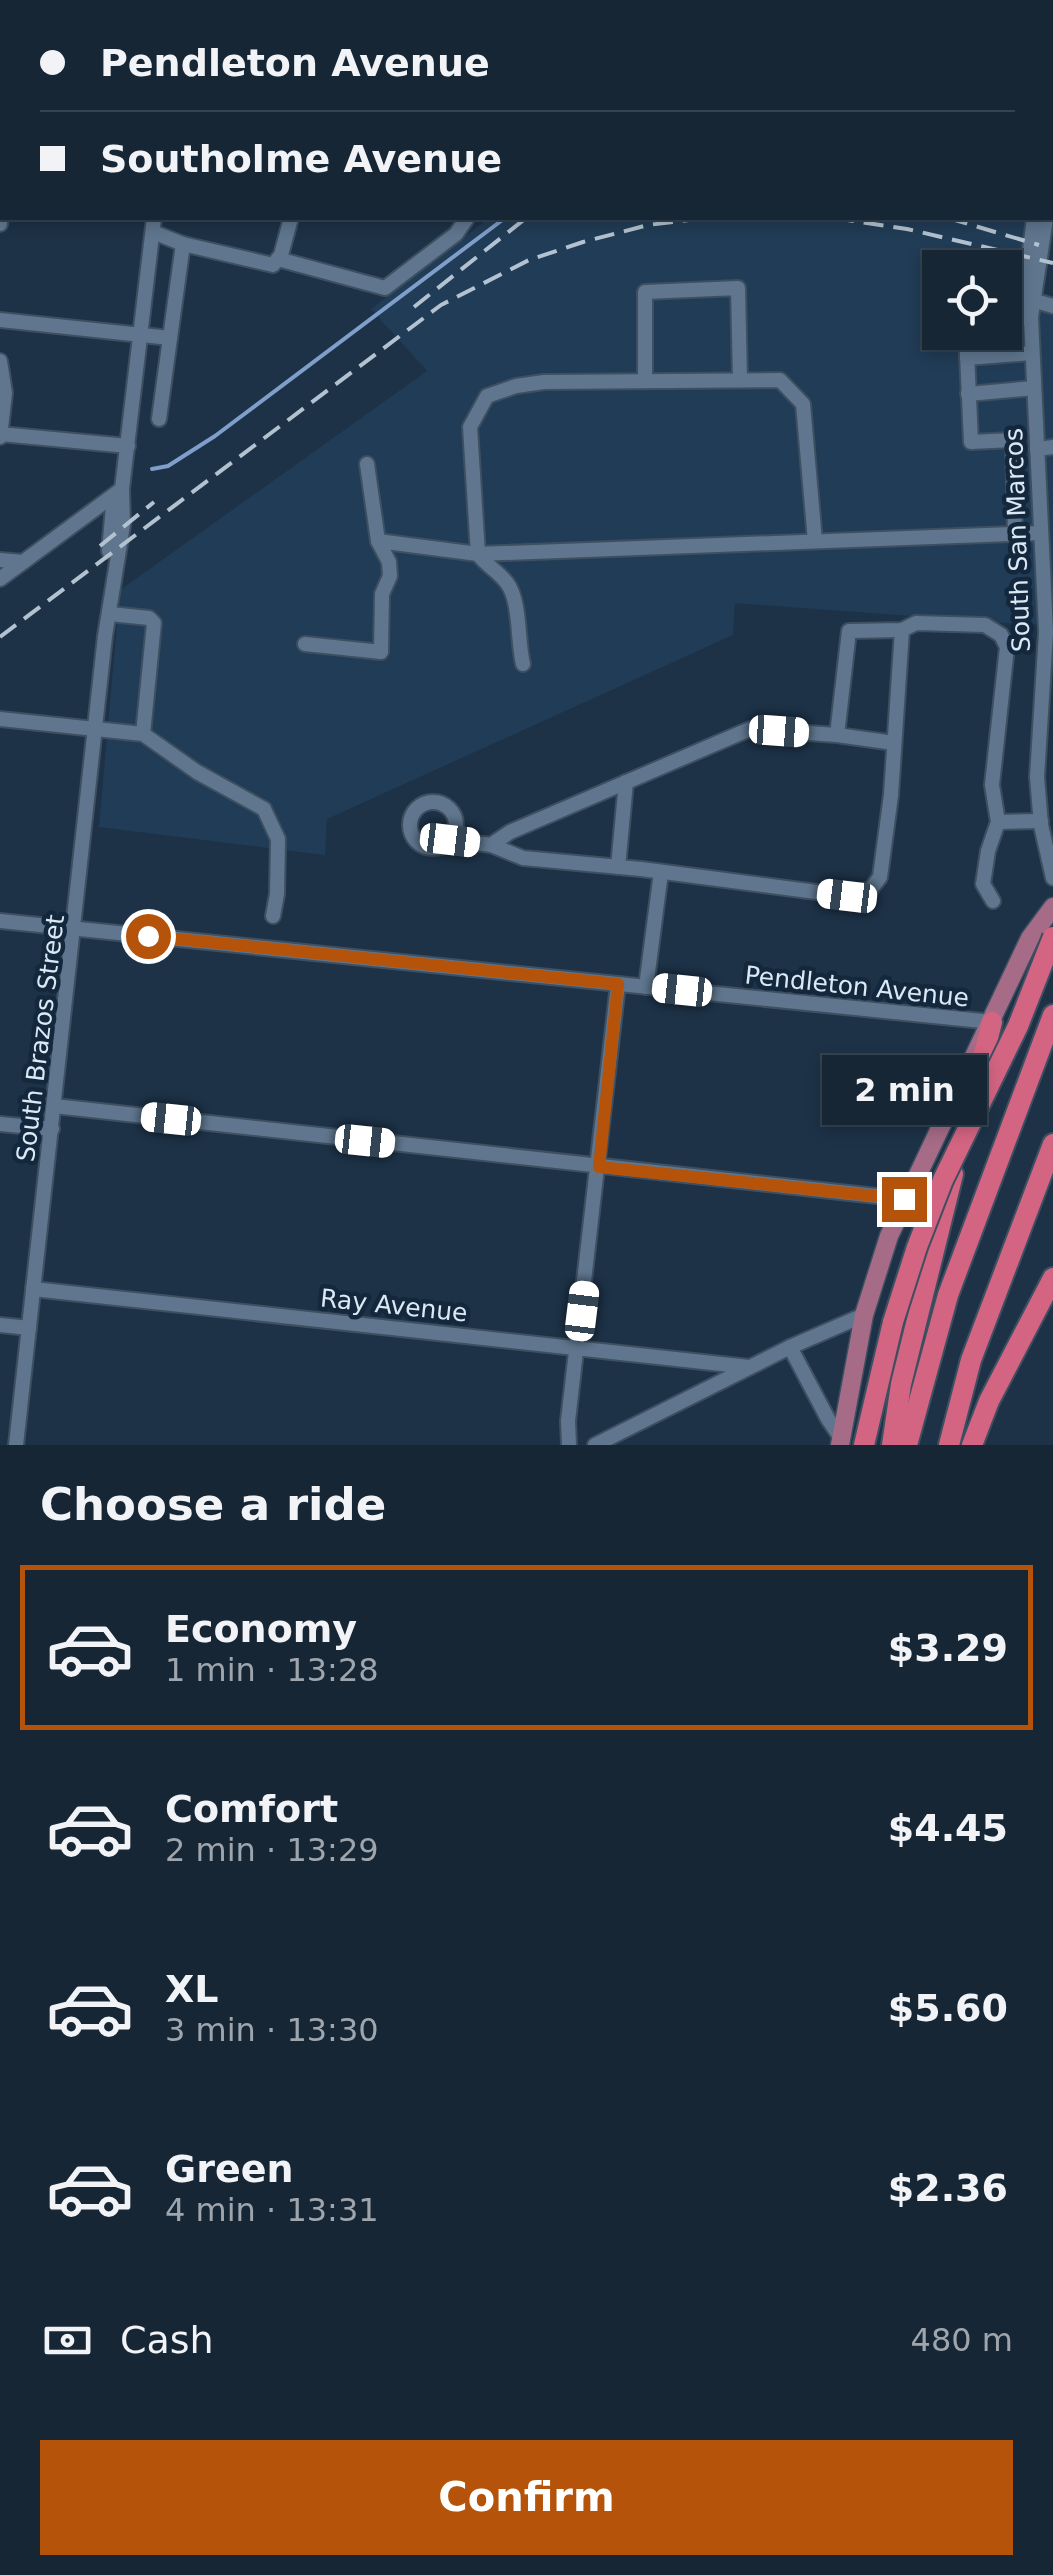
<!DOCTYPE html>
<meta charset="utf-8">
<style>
:root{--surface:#162635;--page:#233241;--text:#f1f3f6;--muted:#9ea5ad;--line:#354350;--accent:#b45309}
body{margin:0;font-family:"DejaVu Sans",sans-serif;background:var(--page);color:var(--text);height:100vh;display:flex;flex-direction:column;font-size:38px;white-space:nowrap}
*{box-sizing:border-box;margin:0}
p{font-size:32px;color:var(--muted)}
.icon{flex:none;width:55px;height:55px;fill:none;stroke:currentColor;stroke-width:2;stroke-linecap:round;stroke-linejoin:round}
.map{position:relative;height:1445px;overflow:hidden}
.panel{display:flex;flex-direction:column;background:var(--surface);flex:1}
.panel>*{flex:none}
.guide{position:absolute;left:0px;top:0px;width:1055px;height:220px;box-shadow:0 5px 15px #0003,0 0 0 2px var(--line);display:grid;align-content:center;height:220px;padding:0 40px;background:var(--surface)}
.fabs{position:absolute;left:922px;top:250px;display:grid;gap:20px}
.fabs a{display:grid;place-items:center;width:100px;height:100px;border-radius:0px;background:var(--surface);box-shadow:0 5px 15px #0003,0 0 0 2px var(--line);font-size:50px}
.end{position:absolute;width:45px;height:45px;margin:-22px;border:12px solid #b45309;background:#fff;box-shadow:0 0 0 5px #fff}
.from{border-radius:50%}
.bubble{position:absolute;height:70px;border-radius:0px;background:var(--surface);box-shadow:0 5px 15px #0003,0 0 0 2px var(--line);font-size:32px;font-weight:600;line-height:70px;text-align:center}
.car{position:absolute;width:30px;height:60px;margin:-30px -15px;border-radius:12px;box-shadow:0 0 8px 2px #0007;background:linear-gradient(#fff 24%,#345 0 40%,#fff 0 76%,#345 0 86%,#fff 0)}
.guide b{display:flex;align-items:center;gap:35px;height:95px;font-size:38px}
.guide b+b{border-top:2px solid var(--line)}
.guide i{width:25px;height:25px;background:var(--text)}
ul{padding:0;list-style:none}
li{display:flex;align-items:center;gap:30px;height:165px;margin:0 20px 15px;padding:0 20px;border:5px solid transparent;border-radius:0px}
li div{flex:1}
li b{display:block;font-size:38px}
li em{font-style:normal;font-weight:600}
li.active{border-color:var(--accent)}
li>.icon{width:90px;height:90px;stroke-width:1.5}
h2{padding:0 40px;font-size:45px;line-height:120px}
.pay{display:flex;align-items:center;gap:25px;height:110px;padding:0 40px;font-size:38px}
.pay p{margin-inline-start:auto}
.cta{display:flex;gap:20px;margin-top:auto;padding:20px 40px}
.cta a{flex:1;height:115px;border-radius:0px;background:var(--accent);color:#fff;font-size:40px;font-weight:600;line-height:115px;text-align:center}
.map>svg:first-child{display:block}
.built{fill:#213c56}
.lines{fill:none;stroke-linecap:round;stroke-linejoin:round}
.stream{stroke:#7f9ec9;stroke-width:4}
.minor-casing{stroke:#3d4f60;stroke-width:18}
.major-casing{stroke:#3d4f60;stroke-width:21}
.highway-casing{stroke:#3d4f60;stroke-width:24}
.minor{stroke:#5f768e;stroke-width:14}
.major{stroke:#a56b87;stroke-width:18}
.highway{stroke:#d36482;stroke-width:20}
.rail{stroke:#b3c2d0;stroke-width:4;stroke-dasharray:20 10;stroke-linecap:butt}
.highway-bridge-casing{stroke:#3d4f60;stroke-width:24;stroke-linecap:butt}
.highway-bridge{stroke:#d36482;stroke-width:20}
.route{stroke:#b45309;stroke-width:12}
.labels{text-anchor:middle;stroke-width:9;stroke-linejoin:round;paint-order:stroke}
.street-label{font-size:25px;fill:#dbe8f5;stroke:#13283c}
</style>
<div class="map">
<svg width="1053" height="1445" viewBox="0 0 1053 1445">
<rect width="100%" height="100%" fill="#1d3247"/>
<g class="built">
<polygon points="193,0 772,0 770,2"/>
<polygon points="489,218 1029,218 1021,271 936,261 955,267 940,268 940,332 1005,332 1005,282 1053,296 1053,621 1031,625 735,603 733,635 327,819 325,855 99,827 120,590 427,371 371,309"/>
</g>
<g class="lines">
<polyline class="stream" points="152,469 168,466 215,436 505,218"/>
<defs>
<g id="minor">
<polyline points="171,2 171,0"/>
<polyline points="183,2 184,0"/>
<polyline points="906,2 907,0"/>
<polyline points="1052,54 1053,54"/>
<polyline points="0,83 2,83"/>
<polyline points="1052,122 1053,118"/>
<polyline points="1052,167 1053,167"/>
<polyline points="1034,218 1024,297 1031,318 1046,632 1037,777 1041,825 1053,878"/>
<polyline points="0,224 2,199"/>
<polyline points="153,232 183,244"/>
<polyline points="278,259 385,288 456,234 467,218"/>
<polyline points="1005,292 1024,297"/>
<polyline points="1035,301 1053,306"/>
<polyline points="1005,317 1031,318"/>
<polyline points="1031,317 1046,218"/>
<polyline points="0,320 170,338 159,419"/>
<polyline points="966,332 971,442 1013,440 1015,534"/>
<polyline points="170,338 183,244 273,265 281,255 291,218"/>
<polyline points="967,358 1032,353"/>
<polyline points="0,361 5,393 0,437"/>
<polyline points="645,381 645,292 738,288 740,380"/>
<polyline points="968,394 1034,388"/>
<polyline points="0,434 128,446"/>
<polyline points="1037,449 1053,447"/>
<polyline points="367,464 378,541 478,554 1041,533"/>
<polyline points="109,551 113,506 119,494"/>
<polyline points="0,560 23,562"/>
<polyline points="0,579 122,489"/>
<polyline points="110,614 149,618 154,623 143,734"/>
<polyline points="305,644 381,652 382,594 390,576 389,562 378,541"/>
<path d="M523,664C517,640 521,602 507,583C499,572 487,566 478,554L470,427L487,396L516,386L544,382L780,380L803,404L815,541"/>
<polyline points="0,719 143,734 197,772 264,809 278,839 277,894 273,916"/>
<polyline points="837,735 894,743"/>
<circle cx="433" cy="825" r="23"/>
<polyline points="998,822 1041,821"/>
<polyline points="450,840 491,845 510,832 750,729 837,735 849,631 902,630 916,623 985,625 1001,635 1007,647 992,785 998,822 988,851 983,884 993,901"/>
<polyline points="491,845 523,858 641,869 847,896 871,889 880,877 891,795 902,630"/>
<polyline points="618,867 626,782"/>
<polyline points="0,921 992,1022"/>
<polyline points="646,987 661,872"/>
<polyline points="54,1106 904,1199"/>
<polyline points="0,1124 52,1129"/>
<polyline points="33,1289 749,1367"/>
<polyline points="0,1325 29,1328"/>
<polyline points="790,1347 828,1419 841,1438"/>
<polyline points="16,1445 105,636 123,525 122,489 154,218"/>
<polyline points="569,1445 568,1421 618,984"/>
<polyline points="595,1445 790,1347 864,1315"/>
</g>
<polyline id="major" points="840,1445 864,1315 889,1236 1030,938 1053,907"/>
<g id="highway">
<polyline points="968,1117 992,1022"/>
<polyline points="864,1445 893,1322"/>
<polyline points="892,1445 901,1384 953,1174"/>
<polyline points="907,1445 948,1295 1053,1015"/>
<polyline points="949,1445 971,1360 1053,1144"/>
<polyline points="972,1445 989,1401 1053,1278"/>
</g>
</defs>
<use href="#minor" class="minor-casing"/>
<use href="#major" class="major-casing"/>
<use href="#highway" class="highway-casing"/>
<use href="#minor" class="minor"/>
<use href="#major" class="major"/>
<use href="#highway" class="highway"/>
<g class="rail">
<polyline points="205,0 213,2"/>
<polyline points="233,0 241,2"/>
<polyline points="295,0 306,2"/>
<polyline points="653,2 657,0"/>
<polyline points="726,2 727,0"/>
<polyline points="834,218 907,229 1053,263"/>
<polyline points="948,218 1039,245"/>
<polyline points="414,307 526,218"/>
<polyline points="100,546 154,502"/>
<polyline points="0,637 441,305 529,260 583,242 648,225 704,218"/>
</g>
<defs>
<polyline id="highway-bridge" points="893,1322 917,1247 943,1180 1018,1026 1053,937"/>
</defs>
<use href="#highway-bridge" class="highway-bridge-casing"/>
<use href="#highway-bridge" class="highway-bridge"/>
</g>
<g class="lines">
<polyline class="route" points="148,936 618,984 599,1167 904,1199"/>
</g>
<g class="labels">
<g class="street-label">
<text transform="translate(1017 540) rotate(-92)" y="9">South San Marcos</text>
<text transform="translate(857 986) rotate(6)" y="9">Pendleton Avenue</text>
<text transform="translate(40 1038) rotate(-83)" y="9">South Brazos Street</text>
<text transform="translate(394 1305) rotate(6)" y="9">Ray Avenue</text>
</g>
</g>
</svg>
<div class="fabs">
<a><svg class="icon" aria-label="locate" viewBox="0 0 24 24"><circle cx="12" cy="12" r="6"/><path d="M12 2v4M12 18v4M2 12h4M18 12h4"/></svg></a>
</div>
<i class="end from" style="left:148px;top:936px"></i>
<i class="end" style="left:904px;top:1199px"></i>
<div class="bubble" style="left:822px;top:1055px;width:165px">2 min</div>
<i class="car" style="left:779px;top:731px;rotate:94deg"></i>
<i class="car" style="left:450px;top:840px;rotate:97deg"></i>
<i class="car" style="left:847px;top:896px;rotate:277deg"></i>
<i class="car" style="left:682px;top:990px;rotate:276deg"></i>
<i class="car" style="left:171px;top:1119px;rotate:276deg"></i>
<i class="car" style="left:365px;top:1141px;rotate:96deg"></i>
<i class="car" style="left:582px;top:1311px;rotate:7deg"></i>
<div class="guide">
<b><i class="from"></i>Pendleton Avenue</b>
<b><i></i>Southolme Avenue</b>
</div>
</div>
<section class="panel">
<h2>Choose a ride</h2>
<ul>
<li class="active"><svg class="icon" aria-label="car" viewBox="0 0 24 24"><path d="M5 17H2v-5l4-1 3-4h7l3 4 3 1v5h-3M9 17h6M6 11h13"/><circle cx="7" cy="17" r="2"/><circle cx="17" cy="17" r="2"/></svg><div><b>Economy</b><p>1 min · 13:28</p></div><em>$3.29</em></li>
<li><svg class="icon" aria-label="car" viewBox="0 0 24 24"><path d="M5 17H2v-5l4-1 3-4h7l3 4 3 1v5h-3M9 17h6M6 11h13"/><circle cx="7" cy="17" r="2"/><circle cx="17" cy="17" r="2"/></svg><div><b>Comfort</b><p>2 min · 13:29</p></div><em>$4.45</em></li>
<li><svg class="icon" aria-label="car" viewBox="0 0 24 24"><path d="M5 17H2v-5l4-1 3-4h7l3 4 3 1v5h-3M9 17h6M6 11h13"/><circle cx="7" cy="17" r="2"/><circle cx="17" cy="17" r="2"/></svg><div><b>XL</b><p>3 min · 13:30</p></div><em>$5.60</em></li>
<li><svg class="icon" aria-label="car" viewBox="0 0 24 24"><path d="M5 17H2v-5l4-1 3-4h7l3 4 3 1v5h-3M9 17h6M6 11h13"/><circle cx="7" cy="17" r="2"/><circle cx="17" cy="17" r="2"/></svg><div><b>Green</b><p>4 min · 13:31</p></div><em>$2.36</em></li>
</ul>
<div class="pay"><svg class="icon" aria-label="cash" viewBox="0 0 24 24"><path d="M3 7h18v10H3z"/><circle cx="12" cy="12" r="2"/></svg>Cash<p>480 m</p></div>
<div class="cta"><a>Confirm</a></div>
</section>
